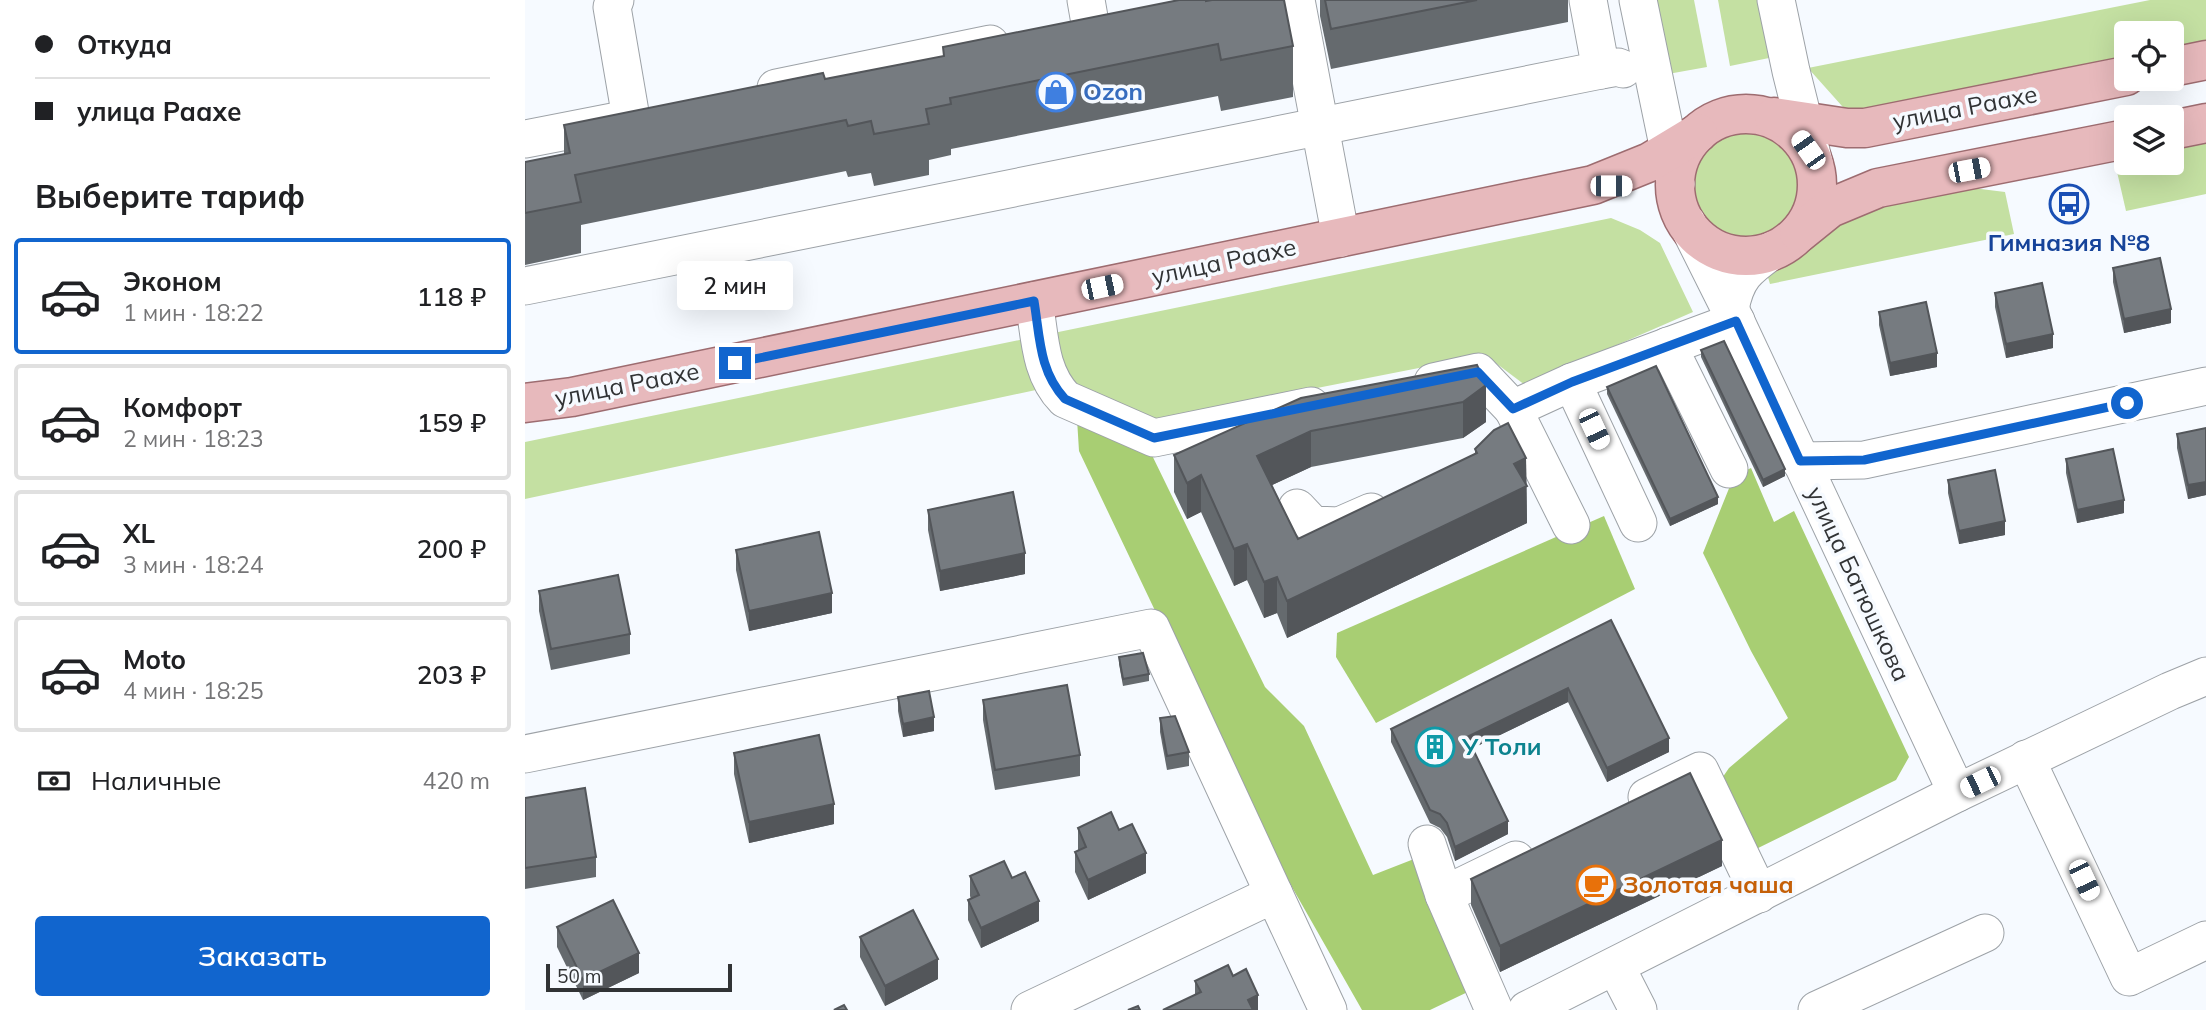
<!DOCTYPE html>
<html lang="ru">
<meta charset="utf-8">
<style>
:root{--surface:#fff;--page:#f2f2f2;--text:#202124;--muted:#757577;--line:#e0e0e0;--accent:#1165ce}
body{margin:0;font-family:Mulish,sans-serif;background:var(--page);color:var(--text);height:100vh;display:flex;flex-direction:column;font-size:26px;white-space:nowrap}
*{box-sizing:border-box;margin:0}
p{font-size:23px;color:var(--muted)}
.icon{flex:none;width:38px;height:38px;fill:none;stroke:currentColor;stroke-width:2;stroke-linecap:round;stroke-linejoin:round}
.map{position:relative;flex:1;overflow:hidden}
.panel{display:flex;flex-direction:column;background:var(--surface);width:525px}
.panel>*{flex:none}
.banner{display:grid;align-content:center;height:154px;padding:0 35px;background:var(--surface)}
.tools{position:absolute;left:1589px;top:21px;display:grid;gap:14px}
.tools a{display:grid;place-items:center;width:70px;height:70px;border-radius:7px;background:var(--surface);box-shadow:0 7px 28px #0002;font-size:35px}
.scale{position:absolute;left:21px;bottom:18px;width:186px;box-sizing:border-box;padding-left:7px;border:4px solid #313335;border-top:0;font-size:19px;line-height:24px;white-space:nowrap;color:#313335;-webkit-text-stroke:5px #f6faff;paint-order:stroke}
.end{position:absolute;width:32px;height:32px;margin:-16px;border:9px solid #1165ce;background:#fff;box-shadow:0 0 0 4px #fff}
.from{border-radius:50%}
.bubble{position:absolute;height:49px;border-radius:7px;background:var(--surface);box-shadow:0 7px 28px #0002;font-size:23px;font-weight:600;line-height:49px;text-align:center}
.car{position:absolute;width:21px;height:42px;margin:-21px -10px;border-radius:9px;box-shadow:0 0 5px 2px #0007;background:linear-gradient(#fff 24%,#345 0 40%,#fff 0 76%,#345 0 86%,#fff 0)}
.banner b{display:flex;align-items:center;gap:24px;height:66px;font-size:26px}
.banner b+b{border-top:2px solid var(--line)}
.banner i{width:18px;height:18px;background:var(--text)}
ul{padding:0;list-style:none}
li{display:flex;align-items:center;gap:21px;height:116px;margin:0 14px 10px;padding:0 21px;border:4px solid var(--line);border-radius:7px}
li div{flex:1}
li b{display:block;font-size:26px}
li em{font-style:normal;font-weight:600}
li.current{border-color:var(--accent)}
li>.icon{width:63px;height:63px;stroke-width:1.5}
h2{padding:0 35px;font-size:32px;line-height:84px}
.pay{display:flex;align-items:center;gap:18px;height:77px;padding:0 35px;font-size:26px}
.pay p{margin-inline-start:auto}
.action{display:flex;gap:14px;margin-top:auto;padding:14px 35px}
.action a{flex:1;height:80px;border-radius:7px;background:var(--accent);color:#fff;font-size:28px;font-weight:600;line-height:80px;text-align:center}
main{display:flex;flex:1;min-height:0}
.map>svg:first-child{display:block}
.green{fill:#c4e0a2}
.forest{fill:#a8ce73}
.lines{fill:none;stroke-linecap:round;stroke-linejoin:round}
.minor-casing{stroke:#9da2a7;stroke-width:39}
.major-casing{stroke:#9d6c70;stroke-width:41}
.minor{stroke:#fff;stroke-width:37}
.major{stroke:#e7b9bc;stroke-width:38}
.wall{fill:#656a6e}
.shaded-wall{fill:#53565a}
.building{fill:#767b80;stroke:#53565a;stroke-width:2}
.route{stroke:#1165ce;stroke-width:9}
.labels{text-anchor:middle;stroke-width:7;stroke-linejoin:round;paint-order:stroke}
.shop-label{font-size:24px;font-weight:bold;fill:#366cbe;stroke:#f6faff;text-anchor:start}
.street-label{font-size:24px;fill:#313335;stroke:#f6faff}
.transit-label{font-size:24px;font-weight:bold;fill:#164399;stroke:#f6faff}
.culture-label{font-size:24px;font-weight:bold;fill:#0d838f;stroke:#f6faff;text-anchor:start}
.food-label{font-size:24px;font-weight:bold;fill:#c56008;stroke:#f6faff;text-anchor:start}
</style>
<main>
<section class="panel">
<div class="banner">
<b><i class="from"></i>Откуда</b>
<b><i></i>улица Раахе</b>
</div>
<h2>Выберите тариф</h2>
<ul>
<li class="current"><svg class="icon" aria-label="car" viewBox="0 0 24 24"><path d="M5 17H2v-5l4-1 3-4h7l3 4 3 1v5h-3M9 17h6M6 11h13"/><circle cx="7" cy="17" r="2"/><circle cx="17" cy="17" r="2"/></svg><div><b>Эконом</b><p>1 мин · 18:22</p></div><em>118 ₽</em></li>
<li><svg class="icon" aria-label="car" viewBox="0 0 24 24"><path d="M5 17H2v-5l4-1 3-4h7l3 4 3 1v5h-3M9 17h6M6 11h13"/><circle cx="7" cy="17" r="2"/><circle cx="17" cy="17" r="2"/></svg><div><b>Комфорт</b><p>2 мин · 18:23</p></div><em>159 ₽</em></li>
<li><svg class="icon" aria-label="car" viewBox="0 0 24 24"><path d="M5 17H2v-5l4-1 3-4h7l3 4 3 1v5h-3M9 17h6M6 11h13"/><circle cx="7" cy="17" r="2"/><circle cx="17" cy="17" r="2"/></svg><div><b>XL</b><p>3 мин · 18:24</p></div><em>200 ₽</em></li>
<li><svg class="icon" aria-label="car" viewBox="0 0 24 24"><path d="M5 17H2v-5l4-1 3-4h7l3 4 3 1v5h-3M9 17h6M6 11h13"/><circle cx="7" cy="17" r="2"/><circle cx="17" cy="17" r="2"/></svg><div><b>Moto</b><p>4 мин · 18:25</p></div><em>203 ₽</em></li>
</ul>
<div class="pay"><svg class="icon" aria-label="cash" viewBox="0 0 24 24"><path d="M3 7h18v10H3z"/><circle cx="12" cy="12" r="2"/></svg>Наличные<p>420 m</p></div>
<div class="action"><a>Заказать</a></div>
</section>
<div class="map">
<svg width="1681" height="1010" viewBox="0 0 1681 1010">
<rect width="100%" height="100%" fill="#f6faff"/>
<g class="green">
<polygon points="1129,0 1169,0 1182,67 1143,74"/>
<polygon points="1193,0 1233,0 1244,58 1205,66"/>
<polygon points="1625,0 1681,0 1681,63 1647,71 1647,33 1601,33 1601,79 1342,134 1283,68"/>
<polygon points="1681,123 1681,194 1601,211 1590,163 1601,158 1601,163 1647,163 1647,134"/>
<circle cx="1221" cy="185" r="52"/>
<polygon points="1391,181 1480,192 1489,234 1245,284 1236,254"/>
<polygon points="1086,218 1115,230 1135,243 1168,312 1000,385 960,355 624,421 539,384 0,499 0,442"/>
</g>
<g class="forest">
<polygon points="552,419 622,445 740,687 779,726 848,875 889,859 949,989 905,1010 837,1010 735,831 554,451"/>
<polygon points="1226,468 1249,522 1269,511 1384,757 1371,780 1225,852 1193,784 1204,768 1263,718 1226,651 1178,553 1209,476"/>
<polygon points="1079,516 1110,589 851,723 811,657 812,633"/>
</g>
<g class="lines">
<defs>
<g id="minor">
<polyline points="90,0 87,7 106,118"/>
<polyline points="561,0 565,23"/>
<polyline points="771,0 816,238"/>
<polyline points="1063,0 1076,70 1093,67 1098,69"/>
<polyline points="1113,0 1151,184"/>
<polyline points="1251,0 1266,71 1289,163"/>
<polyline points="251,88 465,44"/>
<polyline points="0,139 88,122"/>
<polyline points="1162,223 1205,309 1432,793"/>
<polyline points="0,286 1076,70"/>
<path d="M509,301C515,336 514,372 540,399L629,438L786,406"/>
<path d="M1205,309C1211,277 1221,269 1248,250"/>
<polyline points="1143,346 1204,469"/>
<polyline points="908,382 953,372 988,409 1047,382 1211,321"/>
<polyline points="1047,382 1113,523"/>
<polyline points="988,409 1046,525"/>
<polyline points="1275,461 1339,460 1681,386"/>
<polyline points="772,508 788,525 814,526 846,512"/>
<polyline points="0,754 626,628 749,894"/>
<polyline points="1501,759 1604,977 1681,940"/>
<polyline points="1122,797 1175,771 1234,894"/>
<polyline points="902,844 919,895"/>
<polyline points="1091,967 1113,1010"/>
<polyline points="505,1010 749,894 803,1010"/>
<polyline points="969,1010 919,895 991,860"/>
<polyline points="1002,1010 1432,793 1645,691 1681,676"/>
<polyline points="1292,1010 1460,933"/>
</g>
<g id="major">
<polyline points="1647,67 1681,60"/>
<circle cx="1221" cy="185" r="71"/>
<polyline points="1249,117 1322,128 1340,128 1601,76"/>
<polyline points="1647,130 1681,123"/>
<polyline points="1274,233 1305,208 1353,188 1601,139"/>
<polyline points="0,403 47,397 1068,185 1125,162 1173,133"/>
</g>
</defs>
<use href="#minor" class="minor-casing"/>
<use href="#major" class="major-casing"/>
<use href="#minor" class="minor"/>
<use href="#major" class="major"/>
</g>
<g class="wall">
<polygon points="795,0 1043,0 1043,22 806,69 795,16"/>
<polygon points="681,1 768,46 768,97 696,111 693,96 426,149 426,155 404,160 404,175 349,186 346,173 323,177 321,171 56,225 56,253 0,265 0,162 39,154 39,125 300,79 418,56 418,47"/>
<polygon points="1588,268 1646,323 1599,333 1588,282"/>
<polygon points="1470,293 1528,348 1481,358 1470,307"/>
<polygon points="1354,312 1412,367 1365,376 1354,325"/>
<polygon points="1176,350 1260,476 1238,487 1176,357"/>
<polygon points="952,365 961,422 938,438 786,467 747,485 773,539 950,454 950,449 1001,458 1002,523 762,638 752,613 739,618 722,580 709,586 676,512 662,519 649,492 649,455"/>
<polygon points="1082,387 1193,504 1145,526 1082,394"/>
<polygon points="1681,428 1681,495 1663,499 1652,448 1652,434"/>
<polygon points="1541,459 1599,513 1552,523 1541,473"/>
<polygon points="1423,480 1480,535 1434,544 1423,493"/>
<polygon points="403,510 500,574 415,591 403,530"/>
<polygon points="211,550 307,613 224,631 211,570"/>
<polygon points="14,591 105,634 105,654 26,670 14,611"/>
<polygon points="1086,620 1144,752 1082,782 1043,702 948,748 983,834 930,861 922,837 915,828 905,823 866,742 866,729"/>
<polygon points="594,657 624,674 624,681 598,686 594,664"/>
<polygon points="373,697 409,731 378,737 373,711"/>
<polygon points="458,700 555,755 555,776 470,790 458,720"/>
<polygon points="635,718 664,752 664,766 642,770 635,732"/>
<polygon points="209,753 309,824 224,843 209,774"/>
<polygon points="0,798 71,857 71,877 0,889"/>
<polygon points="553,828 594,830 621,873 563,900 550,872 550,852 553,850"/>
<polygon points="1197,866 975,972 946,905 946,879"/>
<polygon points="445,876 487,878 514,921 456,948 443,920 443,900 446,899 445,896"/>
<polygon points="32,927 114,973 58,1000 32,947"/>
<polygon points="335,937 413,979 360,1006 335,957"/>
<polygon points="708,976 733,1010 670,994 670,981"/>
</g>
<g class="shaded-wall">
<polygon points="1646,309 1646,323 1599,333 1599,319"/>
<polygon points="1528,334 1528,348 1481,358 1481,344"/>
<polygon points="1412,353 1412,367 1365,376 1365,363"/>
<polygon points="961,385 961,422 938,438 938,402"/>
<polygon points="786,431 786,467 732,492 732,456"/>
<polygon points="1001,458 1002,523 762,638 762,601"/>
<polygon points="1260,469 1260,476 1238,487 1238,480"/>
<polygon points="676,475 676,512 662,519 662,483"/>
<polygon points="1681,482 1681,495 1663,499 1663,485"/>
<polygon points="1193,497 1193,504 1145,526 1145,519"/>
<polygon points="1599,500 1599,513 1552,523 1552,510"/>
<polygon points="1480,521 1480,535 1434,544 1434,531"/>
<polygon points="722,544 722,580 709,586 709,549"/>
<polygon points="500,553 500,574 415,591 415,571"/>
<polygon points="752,577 752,613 739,618 739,582"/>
<polygon points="307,593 307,613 224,631 224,611"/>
<polygon points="1043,688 1043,702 942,751 942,737"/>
<polygon points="409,717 409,731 378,737 378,724"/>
<polygon points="1144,738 1144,752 1082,782 1082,768"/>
<polygon points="309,804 309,824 224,843 224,822"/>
<polygon points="983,821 983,834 930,861 930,847"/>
<polygon points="1197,840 1197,866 975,972 975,946"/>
<polygon points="621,853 621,873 563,900 563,880"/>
<polygon points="514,901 514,921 456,948 456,928"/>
<polygon points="114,953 114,973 58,1000 58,980"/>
<polygon points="413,959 413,979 360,1006 360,986"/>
<polygon points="733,995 733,1010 723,1010 723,1000"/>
</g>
<g class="building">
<polygon points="654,0 681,0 681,1 687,0 759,0 768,46 696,60 693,44 425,98 426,104 401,109 404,124 349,134 346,121 323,126 321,120 50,175 56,202 0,213 0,162 45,153 39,125 298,73 300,79 419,56 418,47"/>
<polygon points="800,0 952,0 806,29"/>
<polygon points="1635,258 1646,309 1599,319 1588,268"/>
<polygon points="1517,283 1528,334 1481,344 1470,293"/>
<polygon points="1401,302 1412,353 1365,363 1354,312"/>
<polygon points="1199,341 1260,469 1238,480 1176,350"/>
<polygon points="952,365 961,385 938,402 786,431 732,456 773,539 952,453 950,449 969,430 983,423 1001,458 989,464 1002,486 762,601 752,577 739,582 722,544 709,549 676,475 662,483 649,455 776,398"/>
<polygon points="1131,366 1193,497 1145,519 1082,387"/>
<polygon points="1681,428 1681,482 1663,485 1652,434"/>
<polygon points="1588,449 1599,500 1552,510 1541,459"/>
<polygon points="1470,470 1480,521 1434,531 1423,480"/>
<polygon points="488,492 500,553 415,571 403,510"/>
<polygon points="294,532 307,593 224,611 211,550"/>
<polygon points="93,575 105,634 26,649 14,591"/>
<polygon points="1086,620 1144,738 1082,768 1043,688 942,737 983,821 930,847 922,823 915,814 905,810 866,729"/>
<polygon points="618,653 624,674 598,679 594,657"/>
<polygon points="542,685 555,755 470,770 458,700"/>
<polygon points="404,691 409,717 378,724 373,697"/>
<polygon points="650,716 664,752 642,756 635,718"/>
<polygon points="294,735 309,804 224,822 209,753"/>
<polygon points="1165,773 1197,840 975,946 946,879"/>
<polygon points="60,788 71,857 0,868 0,798"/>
<polygon points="586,812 594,830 607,824 621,853 563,880 550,852 561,847 553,828"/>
<polygon points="479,861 487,878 500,872 514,901 456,928 443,900 454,895 445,876"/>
<polygon points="88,900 114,953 58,980 32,927"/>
<polygon points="388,910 413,959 360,986 335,937"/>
<polygon points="703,965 708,976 721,969 733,995 723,1000 728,1010 638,1010 676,992 670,981"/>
<polygon points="319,1005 322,1010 309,1010"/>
<polygon points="613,1006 615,1010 603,1010"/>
</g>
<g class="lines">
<path class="route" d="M210,363L509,301C515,337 514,371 540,399L629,438L953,372L988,409L1047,382L1211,321L1275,461L1339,460L1602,403"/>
</g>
<defs>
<symbol id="shop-ring" viewBox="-11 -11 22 22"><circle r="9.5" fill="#f6faff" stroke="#3f7fe0" stroke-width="1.5"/><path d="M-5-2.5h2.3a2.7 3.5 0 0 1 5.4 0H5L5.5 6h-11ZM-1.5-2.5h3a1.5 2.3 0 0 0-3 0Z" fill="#3f7fe0"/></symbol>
<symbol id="bus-ring" viewBox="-11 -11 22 22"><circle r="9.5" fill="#f6faff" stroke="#1a4fb4" stroke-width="1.5"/><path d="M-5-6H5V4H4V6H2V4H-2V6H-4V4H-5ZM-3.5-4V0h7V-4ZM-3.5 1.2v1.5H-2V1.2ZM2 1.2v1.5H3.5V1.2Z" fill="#1a4fb4"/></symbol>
<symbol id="building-ring" viewBox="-11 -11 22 22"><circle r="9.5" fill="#f6faff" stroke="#0f9aa8" stroke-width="1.5"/><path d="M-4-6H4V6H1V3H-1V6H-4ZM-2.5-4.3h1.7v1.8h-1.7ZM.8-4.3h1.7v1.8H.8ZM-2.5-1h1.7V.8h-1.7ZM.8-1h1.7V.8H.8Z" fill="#0f9aa8"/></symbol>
<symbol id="cafe-ring" viewBox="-11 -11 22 22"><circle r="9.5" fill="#f6faff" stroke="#e8710a" stroke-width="1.5"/><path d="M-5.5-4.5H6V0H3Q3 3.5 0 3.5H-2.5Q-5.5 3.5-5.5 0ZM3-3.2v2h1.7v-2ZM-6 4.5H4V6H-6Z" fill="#e8710a"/></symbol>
</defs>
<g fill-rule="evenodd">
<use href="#shop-ring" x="509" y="70" width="44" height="44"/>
<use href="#bus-ring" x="1522" y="182" width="44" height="44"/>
<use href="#building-ring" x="888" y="725" width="44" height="44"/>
<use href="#cafe-ring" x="1049" y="863" width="44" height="44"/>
</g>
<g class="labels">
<g class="shop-label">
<text x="558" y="100">Ozon</text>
</g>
<g class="street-label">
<text transform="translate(1440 108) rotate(-11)" y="8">улица Раахе</text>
<text transform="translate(699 262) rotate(-12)" y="8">улица Раахе</text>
<text transform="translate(102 385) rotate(-11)" y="8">улица Раахе</text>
<text transform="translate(1333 584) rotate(65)" y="8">улица Батюшкова</text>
</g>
<g class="transit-label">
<text x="1544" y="251">Гимназия №8</text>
</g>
<g class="culture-label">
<text x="937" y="755">У Толи</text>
</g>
<g class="food-label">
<text x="1098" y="893">Золотая чаша</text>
</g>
</g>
</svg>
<div class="tools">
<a><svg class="icon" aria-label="locate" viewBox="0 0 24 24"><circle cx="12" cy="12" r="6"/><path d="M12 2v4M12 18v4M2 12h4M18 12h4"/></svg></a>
<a><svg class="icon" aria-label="layers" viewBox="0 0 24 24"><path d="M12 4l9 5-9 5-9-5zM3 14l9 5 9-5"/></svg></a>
</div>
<div class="scale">50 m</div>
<i class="end from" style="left:1602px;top:403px"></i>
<i class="end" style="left:210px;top:363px"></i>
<div class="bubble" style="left:152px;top:261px;width:116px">2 мин</div>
<i class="car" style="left:1283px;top:150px;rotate:325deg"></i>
<i class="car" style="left:1444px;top:170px;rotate:79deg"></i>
<i class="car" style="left:1086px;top:186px;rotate:90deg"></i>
<i class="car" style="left:577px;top:287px;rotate:78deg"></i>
<i class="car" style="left:1069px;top:429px;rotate:155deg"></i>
<i class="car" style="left:1455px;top:782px;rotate:244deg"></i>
<i class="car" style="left:1559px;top:880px;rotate:155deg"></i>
</div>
</main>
